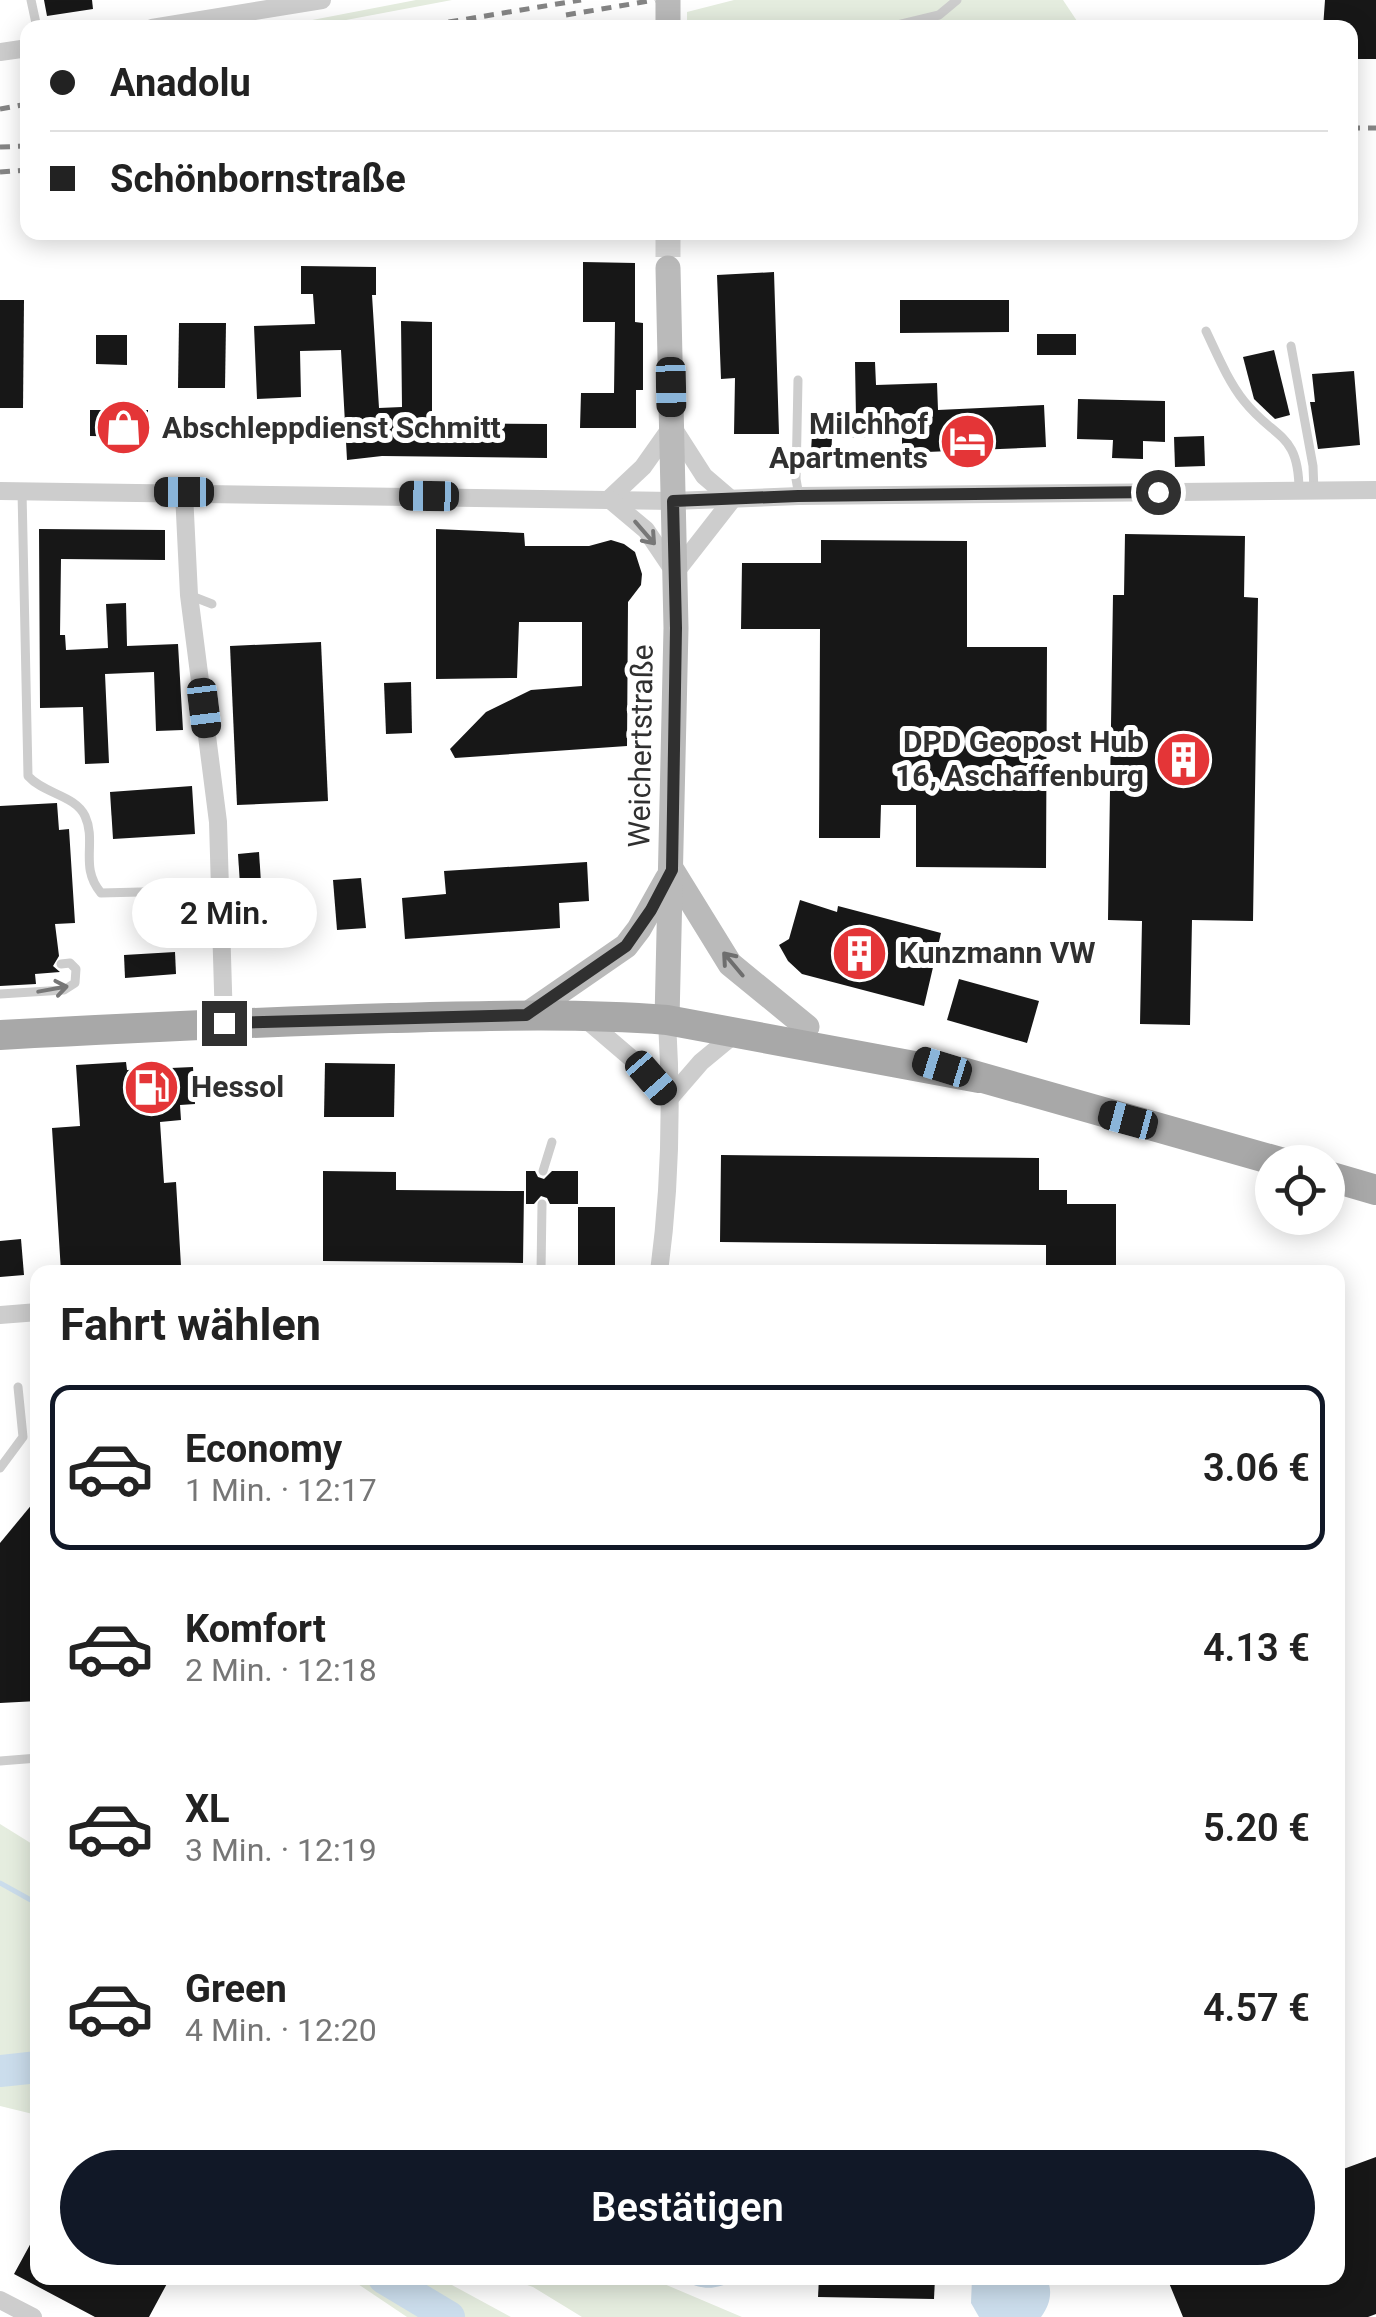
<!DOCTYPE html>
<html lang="de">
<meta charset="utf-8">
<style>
:root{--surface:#fff;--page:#f2f2f2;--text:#222;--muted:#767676;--line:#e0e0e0;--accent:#111827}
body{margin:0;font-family:Roboto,sans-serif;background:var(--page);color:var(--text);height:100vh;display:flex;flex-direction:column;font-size:38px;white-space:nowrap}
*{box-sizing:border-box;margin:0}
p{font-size:32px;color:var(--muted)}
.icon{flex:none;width:55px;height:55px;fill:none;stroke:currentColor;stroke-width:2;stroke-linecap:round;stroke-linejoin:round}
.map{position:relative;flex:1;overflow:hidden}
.details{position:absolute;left:30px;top:1265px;width:1315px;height:1020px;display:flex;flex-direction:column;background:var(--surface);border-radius:20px;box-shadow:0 5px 25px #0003}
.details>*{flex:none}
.top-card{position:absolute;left:20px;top:20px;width:1338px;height:220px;border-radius:20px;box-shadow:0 5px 25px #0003;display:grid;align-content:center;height:220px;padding:0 30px;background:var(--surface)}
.buttons{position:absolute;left:1255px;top:1145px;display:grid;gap:20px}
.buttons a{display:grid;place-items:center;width:90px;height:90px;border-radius:50%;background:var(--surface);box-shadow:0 5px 25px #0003;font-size:50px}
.end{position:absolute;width:45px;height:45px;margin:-22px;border:12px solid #303030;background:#fff;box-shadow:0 0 0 5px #fff}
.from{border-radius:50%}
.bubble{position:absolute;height:70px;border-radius:35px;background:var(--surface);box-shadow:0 5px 25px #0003;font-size:32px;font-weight:600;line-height:70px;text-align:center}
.car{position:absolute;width:30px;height:60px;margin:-30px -15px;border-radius:12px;box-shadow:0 0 8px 2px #0007;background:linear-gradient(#222 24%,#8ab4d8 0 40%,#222 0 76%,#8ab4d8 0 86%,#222 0)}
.top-card b{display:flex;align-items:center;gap:35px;height:95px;font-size:38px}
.top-card b+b{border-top:2px solid var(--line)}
.top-card i{width:25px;height:25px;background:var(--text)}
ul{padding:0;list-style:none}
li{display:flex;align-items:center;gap:30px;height:165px;margin:0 20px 15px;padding:0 10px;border:5px solid transparent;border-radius:20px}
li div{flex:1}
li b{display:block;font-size:38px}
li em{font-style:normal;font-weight:600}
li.selected{border-color:var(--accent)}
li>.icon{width:90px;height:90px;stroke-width:1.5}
h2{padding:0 30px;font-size:45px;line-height:120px}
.cta{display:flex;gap:20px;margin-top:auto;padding:20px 30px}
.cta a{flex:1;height:115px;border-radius:60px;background:var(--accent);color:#fff;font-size:40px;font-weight:600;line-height:115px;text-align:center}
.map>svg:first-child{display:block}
.green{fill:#e5eddf}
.water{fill:#cbddec}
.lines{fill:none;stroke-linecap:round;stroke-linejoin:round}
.stream{stroke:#cbddec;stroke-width:5}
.river{stroke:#cbddec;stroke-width:32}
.building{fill:#171717}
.secondary-tunnel{stroke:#d6d6d6;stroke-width:25;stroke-dasharray:25 12;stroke-linecap:butt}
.lane{stroke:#cdcdcd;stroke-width:9}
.street{stroke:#cdcdcd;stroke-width:18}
.secondary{stroke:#bababa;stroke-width:25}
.primary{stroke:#a8a8a8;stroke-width:30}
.rail{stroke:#858585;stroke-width:5;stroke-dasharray:10 8;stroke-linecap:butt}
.oneway{stroke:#777}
.oneway2{stroke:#6e6e6e}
.route{stroke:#303030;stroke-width:12}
.labels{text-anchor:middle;stroke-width:10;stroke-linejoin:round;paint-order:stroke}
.poi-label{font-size:30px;font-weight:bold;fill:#303030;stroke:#fff;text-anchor:start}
.street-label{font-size:30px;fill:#303030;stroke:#fff}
</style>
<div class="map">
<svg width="1376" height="2317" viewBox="0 0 1376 2317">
<rect width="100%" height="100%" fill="#fff"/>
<g class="green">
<polygon points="416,0 452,0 309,27 276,27"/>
<polygon points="734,0 1063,0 1081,27 687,28 687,12"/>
<polygon points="0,1824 37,1847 37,2115 0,2106"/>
<polygon points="349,2278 439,2278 511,2317 407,2317"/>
<polygon points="507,2278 650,2278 742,2317 582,2317 533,2287"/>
</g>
<g class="water">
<path d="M681,2278H738C718,2290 701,2292 681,2278Z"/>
<path d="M972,2278H1047C1053,2292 1050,2305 1041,2317H979L971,2303Z"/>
</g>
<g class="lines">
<polyline class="stream" points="0,1883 38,1904"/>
<g class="river">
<polyline points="0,2071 38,2067"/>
<polyline points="384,2278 449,2317"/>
</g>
</g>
<g class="building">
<polygon points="44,0 92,0 93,9 47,16"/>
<polygon points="1325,0 1376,0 1376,59 1350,59 1350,28 1323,28"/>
<polygon points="583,262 635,263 635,322 643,323 643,390 636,390 636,428 580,428 581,393 614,393 615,322 583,322"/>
<polygon points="301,266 376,267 376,295 372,295 379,408 402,407 401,321 432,322 432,423 547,424 547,458 382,456 347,460 341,350 300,351 301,397 257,399 254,326 315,324 313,294 301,294"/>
<polygon points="774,272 779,434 734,434 735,378 721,379 717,275"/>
<polygon points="0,300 24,300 23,408 0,408"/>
<polygon points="900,300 1009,300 1009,332 900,333"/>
<polygon points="179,323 226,323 225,388 178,388"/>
<rect x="1037" y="334" width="39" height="21"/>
<polygon points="96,335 127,335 127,365 96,364"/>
<polygon points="1274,350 1290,415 1275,419 1254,399 1243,357"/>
<polygon points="855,362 875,362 876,385 937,383 938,410 1044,405 1046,447 902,453 902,437 841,438 841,418 856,418"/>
<polygon points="1354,371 1360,445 1318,449 1310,402 1315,402 1312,374"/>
<polygon points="1078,399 1165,401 1165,442 1143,441 1143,459 1112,458 1113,440 1077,439"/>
<polygon points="90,410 148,410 148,437 90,436"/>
<polygon points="812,434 832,435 831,470 810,470"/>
<polygon points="1204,436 1205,466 1175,467 1174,437"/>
<polygon points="39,529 165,530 165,560 61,559 60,635 65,635 66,650 108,648 106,604 126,603 127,646 178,644 183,730 156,731 154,672 105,674 109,763 85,764 83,707 40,708"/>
<polygon points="436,529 524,533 525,546 589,546 611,540 624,544 635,552 642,574 641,585 628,602 627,746 455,758 450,749 486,712 531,690 582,686 582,622 519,622 517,678 436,679"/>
<polygon points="1125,534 1245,536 1244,597 1258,598 1253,921 1192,920 1190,1025 1140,1024 1142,921 1108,920 1113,595 1124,595"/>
<polygon points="821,540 967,541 967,647 1047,647 1046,868 916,867 916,805 881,805 880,838 819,838 820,629 741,629 742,563 821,563"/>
<polygon points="321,642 328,801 237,805 230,646"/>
<polygon points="411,682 412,733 386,734 384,683"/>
<polygon points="192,786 195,834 113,839 110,792"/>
<polygon points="57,803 59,830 69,829 75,923 55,924 59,956 53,966 60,972 35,974 36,984 0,986 0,806"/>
<polygon points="259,852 262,898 241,900 238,854"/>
<polygon points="587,862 589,901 559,903 560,928 405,939 402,898 446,894 444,871"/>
<polygon points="361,878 366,928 337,930 333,880"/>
<polygon points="800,900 837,912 838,906 941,933 924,1006 802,974 788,961 779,945 789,939"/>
<polygon points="175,952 176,974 125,978 124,955"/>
<polygon points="959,979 1039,1001 1027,1043 947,1020"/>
<polygon points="126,1062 127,1070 193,1067 195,1104 180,1105 181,1120 160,1122 164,1183 176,1182 181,1266 61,1272 52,1128 80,1126 76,1065"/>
<polygon points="325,1063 395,1064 394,1117 324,1117"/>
<polygon points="721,1155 1039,1158 1039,1190 1067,1190 1067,1204 1116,1204 1116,1272 1046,1272 1046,1245 720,1242"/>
<polygon points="323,1171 396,1172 396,1190 524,1191 523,1263 323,1261"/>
<polygon points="526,1171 535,1171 538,1177 544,1179 552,1171 578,1171 578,1204 550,1204 547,1198 541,1196 534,1204 526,1204"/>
<polygon points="578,1207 615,1207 615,1272 578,1271"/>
<polygon points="21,1239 24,1275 0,1277 0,1241"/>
<polygon points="38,1497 38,1701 0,1703 0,1543"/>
<polygon points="1376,2157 1376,2314 1368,2317 1183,2317 1167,2278 1338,2278 1338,2171"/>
<polygon points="38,2230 38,2278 170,2278 149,2317 95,2317 14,2274"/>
<polygon points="819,2278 935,2278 934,2299 818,2297"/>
</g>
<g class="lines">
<polyline class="secondary-tunnel" points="668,232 668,268"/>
<g class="lane">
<polyline points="31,0 37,28"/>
<polyline points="885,28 939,15 957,0"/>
<path d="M1206,331C1217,354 1228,381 1244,401C1275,440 1299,432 1299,491"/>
<polyline points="1291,346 1313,466 1314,492"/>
<polyline points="798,380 796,479 799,496"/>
<path d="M22,491L28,776C44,794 75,795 85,816C97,842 79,867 101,893L219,890"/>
<polyline points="189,595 212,604"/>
<polyline points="0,994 64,990 75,983 76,969 70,963 61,964"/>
<polyline points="543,1171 552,1142"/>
<polyline points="541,1272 542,1204"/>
<polyline points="0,1468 23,1437 18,1387"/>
<polyline points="0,1761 38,1758"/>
</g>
<g class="street">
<polyline points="152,28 322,0"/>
<polyline points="0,52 28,48"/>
<polyline points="0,491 673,501 799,496 1376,490"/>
<polyline points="184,493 189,595 218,822 224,1023"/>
<polyline points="609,499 643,467 672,426 704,476 732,500"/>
<polyline points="609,499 646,530 675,573 732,500"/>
<polyline points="583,1017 631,1058 669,1099"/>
<polyline points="669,1099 701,1062 736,1033"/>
<path d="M659,1272C670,1190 672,1103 667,1020"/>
<polyline points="0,1315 38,1312"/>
<polyline points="0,2300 33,2317"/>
</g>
<g class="secondary">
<polyline points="668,28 668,0"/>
<polyline points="672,870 730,964 807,1027"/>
<polyline points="526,1015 626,946 639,929 667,879"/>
<polyline points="667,1020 676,628 668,268"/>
</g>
<g class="primary">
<path d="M0,1035C130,1028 260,1022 391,1018C483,1016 575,1013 667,1020L979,1078"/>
<polyline points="962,1072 1280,1162"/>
<polyline points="1328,1176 1376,1190"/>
</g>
<g class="rail">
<polyline points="566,15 655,0"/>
<polyline points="413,28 581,0"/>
<polyline points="0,109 28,104"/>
<polyline points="1350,128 1376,128"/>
<polyline points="0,147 28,146"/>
<polyline points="0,172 28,170"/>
</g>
</g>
<defs><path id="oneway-shaft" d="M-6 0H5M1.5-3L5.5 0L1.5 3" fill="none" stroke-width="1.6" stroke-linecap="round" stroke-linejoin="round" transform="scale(2.5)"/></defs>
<g class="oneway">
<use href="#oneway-shaft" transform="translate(645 533) rotate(49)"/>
<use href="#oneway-shaft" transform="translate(53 989) rotate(-10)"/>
</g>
<use class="oneway2" href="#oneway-shaft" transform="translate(733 964) rotate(-130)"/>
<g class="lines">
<polyline class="route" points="224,1023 526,1015 626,946 651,910 672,870 676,628 673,501 798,496 1158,492"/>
</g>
<defs>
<symbol id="shop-disc" viewBox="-11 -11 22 22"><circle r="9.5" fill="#e43537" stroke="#fff"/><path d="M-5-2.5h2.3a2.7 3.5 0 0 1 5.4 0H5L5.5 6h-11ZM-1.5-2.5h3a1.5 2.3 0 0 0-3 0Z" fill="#fff"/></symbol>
<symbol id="hotel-disc" viewBox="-11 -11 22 22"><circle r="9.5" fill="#e43537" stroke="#fff"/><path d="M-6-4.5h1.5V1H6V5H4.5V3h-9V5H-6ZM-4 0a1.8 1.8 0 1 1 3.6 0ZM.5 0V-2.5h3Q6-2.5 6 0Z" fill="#fff"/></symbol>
<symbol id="building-disc" viewBox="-11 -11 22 22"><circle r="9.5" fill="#e43537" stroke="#fff"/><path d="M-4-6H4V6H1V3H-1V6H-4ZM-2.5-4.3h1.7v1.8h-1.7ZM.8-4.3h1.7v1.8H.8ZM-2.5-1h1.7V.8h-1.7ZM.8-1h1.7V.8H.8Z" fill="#fff"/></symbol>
<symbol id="fuel-disc" viewBox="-11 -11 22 22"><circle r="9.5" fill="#e43537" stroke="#fff"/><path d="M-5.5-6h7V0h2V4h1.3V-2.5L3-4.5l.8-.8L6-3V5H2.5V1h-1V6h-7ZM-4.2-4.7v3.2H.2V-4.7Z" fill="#fff"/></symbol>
</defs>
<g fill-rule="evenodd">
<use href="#shop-disc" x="92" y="396" width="63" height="63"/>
<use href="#hotel-disc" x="936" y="410" width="63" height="63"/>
<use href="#building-disc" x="1152" y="728" width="63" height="63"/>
<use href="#building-disc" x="828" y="922" width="63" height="63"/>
<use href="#fuel-disc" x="120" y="1056" width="63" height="63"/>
</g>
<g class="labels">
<g class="poi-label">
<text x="928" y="434" text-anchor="end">Milchhof<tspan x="928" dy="34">Apartments</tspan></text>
<text x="162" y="438">Abschleppdienst Schmitt</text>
<text x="1144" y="752" text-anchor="end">DPD Geopost Hub<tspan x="1144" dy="34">16, Aschaffenburg</tspan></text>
<text x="899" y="963">Kunzmann VW</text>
<text x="191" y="1097">Hessol</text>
</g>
<g class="street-label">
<text transform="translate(641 746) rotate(-89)" y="10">Weichertstraße</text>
</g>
</g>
</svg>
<div class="buttons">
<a><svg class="icon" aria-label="locate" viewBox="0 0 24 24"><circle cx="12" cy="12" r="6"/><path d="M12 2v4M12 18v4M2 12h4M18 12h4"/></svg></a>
</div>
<i class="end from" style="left:1158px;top:492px"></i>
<i class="end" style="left:224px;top:1023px"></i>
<div class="bubble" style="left:132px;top:878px;width:185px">2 Min.</div>
<i class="car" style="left:671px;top:387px;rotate:179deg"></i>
<i class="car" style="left:184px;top:492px;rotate:270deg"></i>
<i class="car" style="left:429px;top:496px;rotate:271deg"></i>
<i class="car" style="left:204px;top:708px;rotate:173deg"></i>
<i class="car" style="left:942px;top:1067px;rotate:287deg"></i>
<i class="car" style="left:651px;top:1078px;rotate:139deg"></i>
<i class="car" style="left:1128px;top:1120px;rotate:285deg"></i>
<div class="top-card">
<b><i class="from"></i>Anadolu</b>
<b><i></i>Schönbornstraße</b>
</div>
<section class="details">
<h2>Fahrt wählen</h2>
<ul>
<li class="selected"><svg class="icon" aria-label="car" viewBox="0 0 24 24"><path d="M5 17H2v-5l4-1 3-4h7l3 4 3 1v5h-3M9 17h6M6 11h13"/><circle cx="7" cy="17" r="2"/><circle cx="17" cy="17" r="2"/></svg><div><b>Economy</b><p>1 Min. · 12:17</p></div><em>3.06 €</em></li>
<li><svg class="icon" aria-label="car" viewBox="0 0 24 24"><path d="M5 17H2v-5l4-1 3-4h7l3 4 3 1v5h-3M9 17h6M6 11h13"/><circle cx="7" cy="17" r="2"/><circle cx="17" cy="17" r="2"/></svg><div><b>Komfort</b><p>2 Min. · 12:18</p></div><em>4.13 €</em></li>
<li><svg class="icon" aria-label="car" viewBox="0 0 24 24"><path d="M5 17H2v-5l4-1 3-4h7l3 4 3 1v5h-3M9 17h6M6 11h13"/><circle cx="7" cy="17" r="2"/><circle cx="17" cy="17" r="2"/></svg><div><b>XL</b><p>3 Min. · 12:19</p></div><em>5.20 €</em></li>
<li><svg class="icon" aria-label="car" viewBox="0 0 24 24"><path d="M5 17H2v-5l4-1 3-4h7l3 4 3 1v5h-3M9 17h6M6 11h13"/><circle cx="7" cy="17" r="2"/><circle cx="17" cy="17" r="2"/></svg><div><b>Green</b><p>4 Min. · 12:20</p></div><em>4.57 €</em></li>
</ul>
<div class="cta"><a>Bestätigen</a></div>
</section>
</div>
